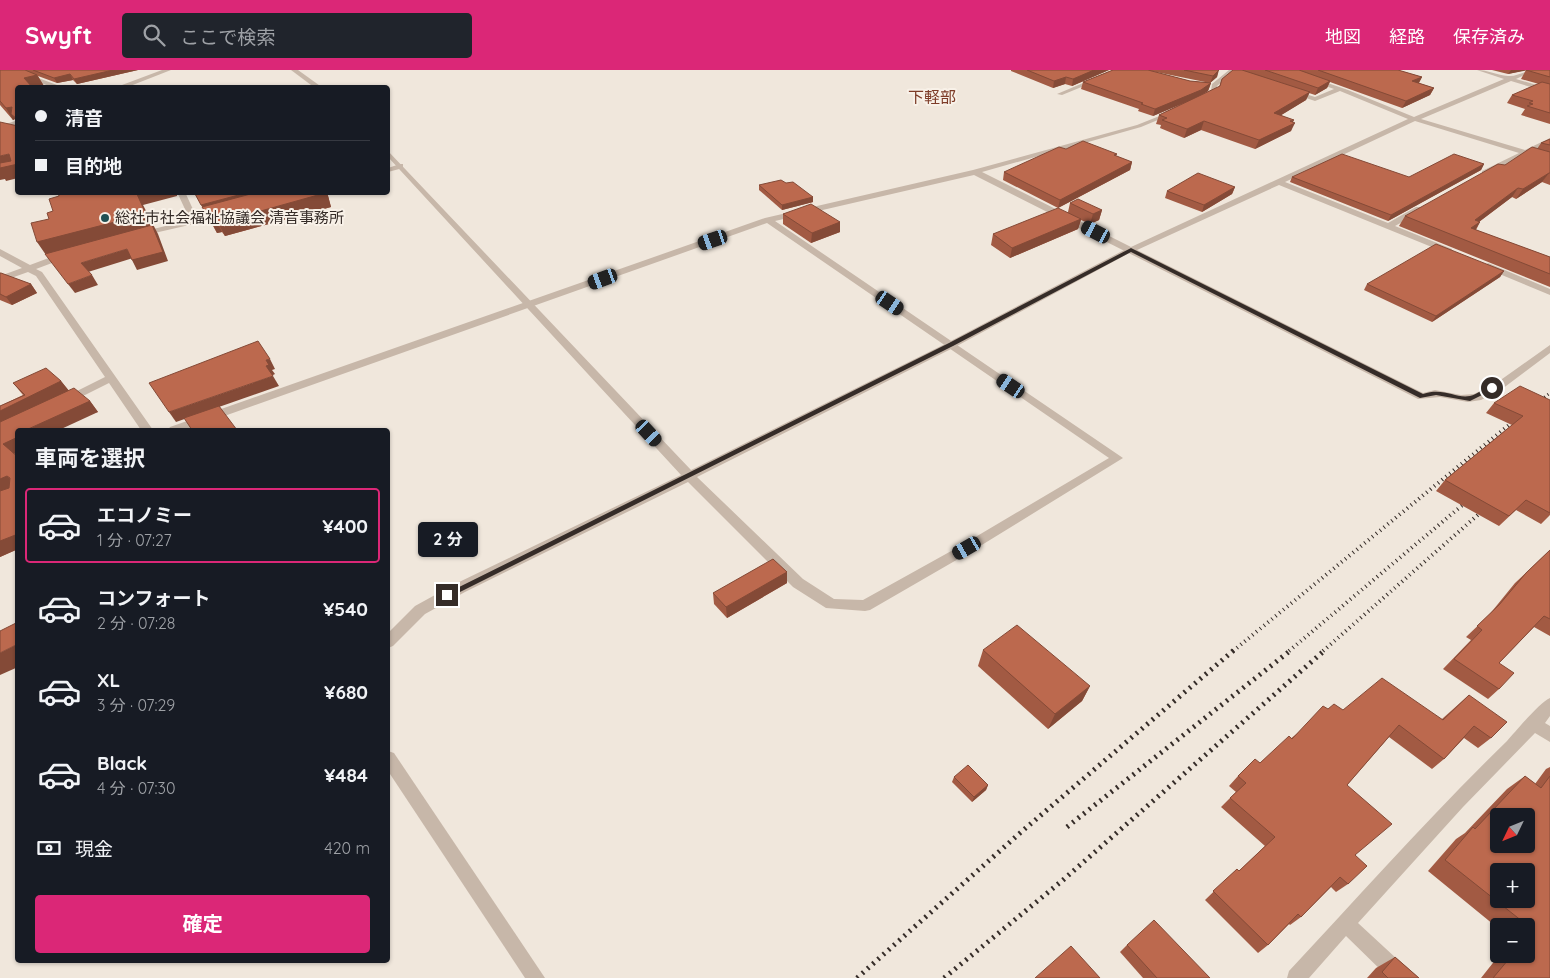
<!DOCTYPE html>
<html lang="ja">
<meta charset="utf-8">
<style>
:root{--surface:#171b24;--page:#20242c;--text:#f1f3f6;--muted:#9ea1a6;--line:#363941;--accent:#db2777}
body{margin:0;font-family:Quicksand,"Noto Sans JP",sans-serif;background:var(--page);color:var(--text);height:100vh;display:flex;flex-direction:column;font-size:19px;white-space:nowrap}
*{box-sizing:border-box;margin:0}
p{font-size:16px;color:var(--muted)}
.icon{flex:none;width:28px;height:28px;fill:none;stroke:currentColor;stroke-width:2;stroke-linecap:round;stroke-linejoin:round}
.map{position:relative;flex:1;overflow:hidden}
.drawer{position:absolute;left:15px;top:358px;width:375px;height:535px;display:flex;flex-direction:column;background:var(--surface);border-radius:5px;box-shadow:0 1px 4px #0004}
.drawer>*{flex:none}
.top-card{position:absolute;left:15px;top:15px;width:375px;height:110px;border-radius:5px;box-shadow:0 1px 4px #0004;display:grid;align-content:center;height:110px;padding:0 20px;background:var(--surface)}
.needle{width:32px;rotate:227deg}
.tools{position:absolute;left:1490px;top:738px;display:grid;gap:10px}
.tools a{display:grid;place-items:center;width:45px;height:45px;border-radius:5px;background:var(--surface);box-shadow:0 1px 4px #0004;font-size:25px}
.end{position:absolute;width:22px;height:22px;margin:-11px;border:6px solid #352c28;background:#fff;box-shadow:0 0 0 2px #fff}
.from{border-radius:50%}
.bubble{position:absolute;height:35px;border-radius:5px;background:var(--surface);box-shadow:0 1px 4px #0004;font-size:16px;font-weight:700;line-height:35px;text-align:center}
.car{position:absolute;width:15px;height:30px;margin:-15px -8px;border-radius:6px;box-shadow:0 0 4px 1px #0007;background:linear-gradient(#222 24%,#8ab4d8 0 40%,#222 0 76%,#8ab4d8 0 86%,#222 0)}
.top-card b{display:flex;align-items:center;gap:18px;height:48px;font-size:19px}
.top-card b+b{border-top:1px solid var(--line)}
.top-card i{width:12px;height:12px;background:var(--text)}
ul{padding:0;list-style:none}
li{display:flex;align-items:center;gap:15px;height:75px;margin:0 10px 8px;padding:0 10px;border:2px solid transparent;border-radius:5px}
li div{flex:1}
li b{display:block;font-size:19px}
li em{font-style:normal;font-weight:700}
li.current{border-color:var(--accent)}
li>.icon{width:45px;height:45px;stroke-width:1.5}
h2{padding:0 20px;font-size:22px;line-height:60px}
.pay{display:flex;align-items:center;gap:12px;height:55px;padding:0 20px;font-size:19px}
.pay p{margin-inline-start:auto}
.button{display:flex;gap:10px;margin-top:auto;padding:10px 20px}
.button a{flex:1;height:58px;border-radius:5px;background:var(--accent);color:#fff;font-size:20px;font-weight:700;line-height:58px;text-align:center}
header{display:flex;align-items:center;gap:30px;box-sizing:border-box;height:70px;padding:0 25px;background:var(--accent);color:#fff}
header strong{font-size:24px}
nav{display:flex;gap:28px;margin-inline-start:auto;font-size:18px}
.search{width:350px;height:45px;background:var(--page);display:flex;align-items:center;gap:12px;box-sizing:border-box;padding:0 18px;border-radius:5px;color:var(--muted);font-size:19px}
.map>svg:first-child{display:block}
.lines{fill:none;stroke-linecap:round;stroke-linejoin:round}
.minor{fill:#c7b7a9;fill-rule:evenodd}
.tertiary{fill:#c7b7a9;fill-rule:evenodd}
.rail-far2{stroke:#352c28;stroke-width:3;stroke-dasharray:1 3;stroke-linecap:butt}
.rail-far1{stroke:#352c28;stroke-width:4;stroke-dasharray:1 4;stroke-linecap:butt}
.rail{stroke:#352c28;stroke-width:5;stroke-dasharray:2 5;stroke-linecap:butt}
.wall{fill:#a25a43}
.shaded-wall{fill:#844a37}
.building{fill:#bc694e;stroke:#844a37;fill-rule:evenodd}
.route{fill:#352c28}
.poi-dot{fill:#215053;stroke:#f8f1e8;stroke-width:2}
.labels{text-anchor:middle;stroke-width:4;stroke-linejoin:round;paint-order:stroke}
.far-poi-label{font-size:15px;fill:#352c28;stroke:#f8f1e8;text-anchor:start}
.far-neighbourhood-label{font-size:16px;fill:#7d3c28;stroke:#f8f1e8}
</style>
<header>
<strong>Swyft</strong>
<div class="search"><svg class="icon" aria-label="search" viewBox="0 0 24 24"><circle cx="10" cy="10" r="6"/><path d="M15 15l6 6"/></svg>ここで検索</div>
<nav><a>地図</a><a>経路</a><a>保存済み</a></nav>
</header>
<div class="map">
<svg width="1550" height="908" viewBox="0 0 1550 908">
<rect width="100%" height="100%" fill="#f0e7dc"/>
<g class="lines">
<g class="minor">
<polygon points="8,0 17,0 65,18 54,18"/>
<polygon points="162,0 171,0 125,18 114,18"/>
<polygon points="1114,0 1123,0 1062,25 1057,24"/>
<polygon points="1229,0 1236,0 1217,16 1216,23 1205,30 1201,30 1201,28 1211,21 1212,14"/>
<path d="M1281,0H1290L1348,20L1414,47L1504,9L1477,0C1488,0 1497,5 1508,6C1517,7 1526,0 1535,0L1516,9L1550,19V23L1511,11L1421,49L1525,80L1550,68V73L1532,82L1550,88V92L1526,85L1488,105H1482V101L1519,83L1415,51L1285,112L1388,153L1416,137H1422V141L1395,156L1452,179V183L1449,184L1279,115L1137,180L1423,323L1435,320L1461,325L1474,324L1495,314L1550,275V283L1502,319L1481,330L1468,332L1440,327L1418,329L974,105L775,151L1123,388L972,481H962L961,478L962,475L1109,388L767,153L185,360H168L170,357L765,148L973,100L1137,55L1172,41L1177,42L1141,57L982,102L1131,177L1408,49L1340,21L1315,31L1291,23L1290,22L1293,20L1315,27L1334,19Z"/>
<polygon points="18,50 18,54 0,60 0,56"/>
<polygon points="400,94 403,94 403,98 388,102 388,98"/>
<polygon points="177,122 185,122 197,148 225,141 229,143 198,153 137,167 137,163 190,150"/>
<polygon points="0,179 30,195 62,183 68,183 68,187 36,199 42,202 153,360 141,360 109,313 71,332 63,332 62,330 63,328 105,307 36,206 28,202 0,212 0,206 22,198 0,186"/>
<polygon points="1488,193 1550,219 1550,225 1485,198 1484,196"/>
<path d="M1550,628V646L1545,653L1550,656V672L1535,663L1463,737L1358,853L1410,901L1412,908H1389L1346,866L1309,908H1287L1289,901C1361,824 1431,745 1507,671C1516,661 1540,632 1550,628Z"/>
</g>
<g class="tertiary">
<polygon points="291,0 298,0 323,18 315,18"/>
<polygon points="388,81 691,400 947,273 1128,178 1135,180 955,277 697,407 803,509 834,529 863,530 962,475 972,475 973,478 972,481 870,540 865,541 826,538 793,517 688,412 465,522 425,544 393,576 388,578 388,563 415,536 455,514 681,405 388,87"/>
<polygon points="388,681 394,683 545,908 525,908 388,701"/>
</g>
<polyline class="rail-far2" points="1538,332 1550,323"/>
<g class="rail-far1">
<polyline points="1534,335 1539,331"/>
<polyline points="1233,581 1520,346"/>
<polyline points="1289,581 1472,427"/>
<polyline points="1323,581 1488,436"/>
</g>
<g class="rail">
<polyline points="1067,757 1291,580"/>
<polyline points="857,908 1020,763 1234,580"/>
<polyline points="944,908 1063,810 1325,580"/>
</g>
</g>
<g class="wall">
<polygon points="0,0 138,0 77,14 73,10 57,13 38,6 44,16 18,18 18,53 15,49 13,50 0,35"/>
<polygon points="1011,0 1109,0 1072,16 1065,14 1053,18 1011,1"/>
<polygon points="1113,0 1218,0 1217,7 1210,13 1151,1 1190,11 1211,13 1208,21 1202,25 1219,17 1222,9 1233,0 1398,0 1422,7 1419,13 1434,18 1430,25 1402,38 1330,12 1327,18 1315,25 1309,23 1306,30 1281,45 1293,52 1291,61 1255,79 1201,60 1184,68 1160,58 1161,55 1156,54 1159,45 1184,33 1153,46 1138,41 1139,39 1081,19 1083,12"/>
<polygon points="1492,0 1550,0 1550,54 1521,45 1525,39 1507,33 1512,25 1539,14 1521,9 1526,0 1508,4"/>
<polygon points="1550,69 1550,115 1542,112 1516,129 1512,127 1479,152 1480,152 1476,160 1550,187 1550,217 1399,156 1405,146 1537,79 1541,73"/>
<polygon points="1117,84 1116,86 1132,92 1130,100 1058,138 1003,110 1004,102"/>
<polygon points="1484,94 1481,100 1388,151 1290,112 1292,107 1409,107"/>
<polygon points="786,113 813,127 813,132 782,140 759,120 759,115"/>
<polygon points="1235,117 1232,124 1202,142 1165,128 1167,121"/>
<polygon points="194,122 247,125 258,122 327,122 331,137 225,166 222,162 217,163"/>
<polygon points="1070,133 1102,140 1099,150 1090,154 1081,150 1078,159 1010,188 991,175 993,164 1068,142"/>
<polygon points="783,144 840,152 840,162 811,173 783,154"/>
<polygon points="1504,201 1500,207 1432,252 1364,220 1367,214"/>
<polygon points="0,203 31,214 37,223 12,235 0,230"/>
<polygon points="61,311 68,320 90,331 98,342 18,360 18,382 14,384 18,387 18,479 0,487 0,336 23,325 13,313"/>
<polygon points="1550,330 1550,445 1541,454 1516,440 1499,456 1436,421 1445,410 1512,355 1486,343 1494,333"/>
<polygon points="1550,480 1550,566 1534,557 1499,593 1499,619 1488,629 1443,599 1471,570 1466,567 1489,545 1515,513"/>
<polygon points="787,502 787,513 727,548 714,534 713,523"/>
<polygon points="983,580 1090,616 1082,631 1048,659 978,596"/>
<polygon points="1469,625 1491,668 1478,678 1464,668 1444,689 1432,699 1389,667 1347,715 1355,785 1348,814 1336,822 1331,817 1301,847 1290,855 1289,854 1268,875 1258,883 1205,830 1237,799 1239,801 1265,776 1221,737 1236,722 1229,716 1238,706 1260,693 1328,639 1442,649"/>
<polygon points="1550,697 1550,908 1481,908 1500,884 1526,884 1526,856 1499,856 1499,859 1428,801 1456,769 1465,763 1507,719 1525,706 1535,714 1546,699"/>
<polygon points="954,707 988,715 986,720 972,732 952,712"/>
<polygon points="1127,875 1210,908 1143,908 1120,882"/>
<polygon points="1395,887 1419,908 1367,908 1376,898"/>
</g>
<g class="shaded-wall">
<polygon points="113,0 138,0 77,14 74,9"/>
<polygon points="1094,0 1109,0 1072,16 1073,9"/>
<polygon points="1219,0 1217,7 1210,13 1213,6"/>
<polygon points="1511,0 1528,0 1508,4"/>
<polygon points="70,4 73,10 57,13 54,8"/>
<polygon points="37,5 44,16 38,18 30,18 24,8"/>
<polygon points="1066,7 1065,14 1053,18 1054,11"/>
<polygon points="1422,7 1418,14 1412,11"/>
<polygon points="1330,11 1327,18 1315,25 1318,18"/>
<polygon points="1211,13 1208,21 1198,27 1153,46 1155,39"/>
<polygon points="1434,18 1430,25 1402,38 1406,31"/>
<polygon points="1310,22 1306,30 1270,52 1274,43"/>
<polygon points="12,37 11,44 15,49 13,50 6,38"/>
<polygon points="1294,50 1292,54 1295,53 1291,61 1255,79 1259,70"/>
<polygon points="1204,51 1201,60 1184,68 1187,59"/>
<polygon points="9,84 18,94 18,108 6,111 5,109 0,110 0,86"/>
<polygon points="1132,92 1130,100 1058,138 1060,130"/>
<polygon points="1484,94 1481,100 1388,151 1391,145"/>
<polygon points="1549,103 1542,112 1516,129 1523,119"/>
<polygon points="1235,117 1232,124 1202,142 1204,135"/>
<polygon points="1518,118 1512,127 1472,157 1480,152 1474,162 1471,158 1475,150"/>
<polygon points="136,122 177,122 177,126 143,135 158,164 168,191 137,200 132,190 153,157 46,185 37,172"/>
<polygon points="325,122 327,122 331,137 225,166 218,153"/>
<polygon points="246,123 250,131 206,143 201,135"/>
<polygon points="813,127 813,132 782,140 782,135"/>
<polygon points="1102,140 1099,150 1090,154 1093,144"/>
<polygon points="215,148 222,162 217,163 210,149"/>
<polygon points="1081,149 1078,159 1010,188 1012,178"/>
<polygon points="840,152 840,162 811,173 812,163"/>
<polygon points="127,179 133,188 88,202 81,193"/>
<polygon points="1504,201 1500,207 1432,252 1436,246"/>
<polygon points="92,205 98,215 75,223 68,214"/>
<polygon points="31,214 37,223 12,235 6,227"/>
<polygon points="270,289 275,299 272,300 275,304 271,306 266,296 266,290"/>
<polygon points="273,306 279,316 176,352 169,342"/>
<polygon points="61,311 70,322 0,356 0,341"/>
<polygon points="90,331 98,342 59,360 26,360"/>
<polygon points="18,367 18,382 13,384 3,374"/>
<polygon points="7,406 17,417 0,423 0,409"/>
<polygon points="18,464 18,479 0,487 0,471"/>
<polygon points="787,502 787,513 727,548 726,537"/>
<polygon points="18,574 18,597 0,605 0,583"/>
<polygon points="1090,616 1082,631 1048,659 1055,644"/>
<polygon points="988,715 986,720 972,732 974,727"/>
</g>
<g class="building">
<polygon points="0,0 25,0 37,5 24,8 33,18 18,18 18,50 11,44 12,37 6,38 0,31"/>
<polygon points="33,0 113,0 74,9 70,4 54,8"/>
<polygon points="1027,0 1094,0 1073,9 1066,7 1054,11"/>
<polygon points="1113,0 1148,0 1190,11 1211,13 1201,20 1155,39 1141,34 1143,33 1083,12"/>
<polygon points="1184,0 1219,0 1213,6"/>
<polygon points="1233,0 1242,0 1310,22 1274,43 1294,50 1290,51 1295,53 1259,70 1204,51 1187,59 1162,50 1167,48 1159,45 1220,16 1222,9"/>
<polygon points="1265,0 1299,0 1330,11 1318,18"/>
<polygon points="1318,0 1398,0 1422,7 1412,11 1434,18 1406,31"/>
<polygon points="1526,0 1550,0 1550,7"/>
<polygon points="1542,12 1550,14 1550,43 1527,36 1533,34 1529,33 1533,31 1512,25"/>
<polygon points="0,52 18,56 18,94 0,98 0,93 11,91 9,84 0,86"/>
<polygon points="1550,69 1550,75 1541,73"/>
<polygon points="1083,71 1117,84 1114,85 1132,92 1060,130 1004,102 1059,77 1066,79"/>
<polygon points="1532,77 1550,82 1550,103 1549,103 1523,119 1518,118 1475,150 1480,152 1471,158 1550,187 1550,204 1405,146 1498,94 1505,95"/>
<polygon points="1342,84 1409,107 1454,84 1484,94 1391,145 1292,107"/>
<polygon points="1198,103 1235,117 1204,135 1167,121"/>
<polygon points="781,110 786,113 793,112 813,127 782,135 759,115"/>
<polygon points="58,122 136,122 146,144 37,172 31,153 49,149 47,143 53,141 49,129 59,126"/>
<polygon points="194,122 246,122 246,123 201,135"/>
<polygon points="258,122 325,122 325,123 218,153 215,148 210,149 202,137"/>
<polygon points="1078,129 1102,140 1093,144 1070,133"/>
<polygon points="811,134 840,152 812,163 783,144"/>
<polygon points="1058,138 1081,149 1012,178 993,164"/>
<polygon points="152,155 163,182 132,190 127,179 81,193 92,205 68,214 45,184"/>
<polygon points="1436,174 1504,201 1436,246 1367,214"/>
<polygon points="0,203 1,203 31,214 6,227 0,224"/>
<polygon points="258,271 270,289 266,290 269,295 266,296 273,306 169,342 149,313"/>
<polygon points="46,298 61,311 0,341 0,336 25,325 13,313"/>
<polygon points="1520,316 1550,330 1550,443 1526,430 1509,446 1445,410 1523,346 1494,333"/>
<polygon points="74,318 90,331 26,360 18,360 18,367 3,374 18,387 18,464 0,471 0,421 9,418 10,408 7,406 0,409 0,352"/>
<polygon points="219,336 237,360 192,360 184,348"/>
<polygon points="1550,480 1550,549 1544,546 1499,593 1514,603 1499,619 1454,589 1482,560 1477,556 1499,535 1526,503"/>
<polygon points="773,489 787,502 726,537 713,523"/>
<polygon points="18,552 18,574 0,583 0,561"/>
<polygon points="1017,555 1090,616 1055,644 983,580"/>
<polygon points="1382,608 1443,650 1469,625 1507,652 1491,668 1474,656 1444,689 1399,655 1347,715 1392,754 1355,785 1367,796 1348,814 1340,807 1301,847 1298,844 1268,875 1213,821 1237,799 1239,801 1275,767 1230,728 1246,713 1238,706 1255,689 1260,693 1289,666 1292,669 1323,636 1328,639 1334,634 1343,640"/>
<polygon points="968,695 988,715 974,727 954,707"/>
<path d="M1525,706L1541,718L1550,706V908H1493L1513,884H1526V866L1532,859L1445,790L1473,757L1475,759ZM1499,746H1526V774H1499ZM1499,801H1526V829H1499Z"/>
<polygon points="1154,850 1210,908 1157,908 1127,875"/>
<polygon points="1071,876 1100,908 1035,908"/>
<polygon points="1395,887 1419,908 1388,908 1382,902"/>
</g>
<path class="route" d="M1131,178L1423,324C1444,317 1456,329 1470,326C1479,324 1488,313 1496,318L1470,331L1436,325L1420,328L1131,182L953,276L450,527L447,528L443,525L949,273Z"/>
<circle class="poi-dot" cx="105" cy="148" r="5"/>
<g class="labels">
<g class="far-poi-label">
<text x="115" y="153">総社市社会福祉協議会 清音事務所</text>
</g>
<g class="far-neighbourhood-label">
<text x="932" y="33">下軽部</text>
</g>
</g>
</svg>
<div class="tools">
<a><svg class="needle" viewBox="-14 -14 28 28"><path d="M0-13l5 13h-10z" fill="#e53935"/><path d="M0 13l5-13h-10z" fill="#9ea1a6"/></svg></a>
<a>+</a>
<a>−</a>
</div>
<i class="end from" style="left:1492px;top:318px"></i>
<i class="end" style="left:447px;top:525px"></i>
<div class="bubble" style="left:418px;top:452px;width:60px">2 分</div>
<i class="car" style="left:1096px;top:162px;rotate:297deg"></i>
<i class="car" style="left:713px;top:170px;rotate:251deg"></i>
<i class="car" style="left:603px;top:209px;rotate:250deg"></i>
<i class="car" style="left:890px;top:233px;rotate:124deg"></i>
<i class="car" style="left:1011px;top:316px;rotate:304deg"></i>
<i class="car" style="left:649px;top:363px;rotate:137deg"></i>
<i class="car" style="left:967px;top:478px;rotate:240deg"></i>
<div class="top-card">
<b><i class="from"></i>清音</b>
<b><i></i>目的地</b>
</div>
<section class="drawer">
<h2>車両を選択</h2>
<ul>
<li class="current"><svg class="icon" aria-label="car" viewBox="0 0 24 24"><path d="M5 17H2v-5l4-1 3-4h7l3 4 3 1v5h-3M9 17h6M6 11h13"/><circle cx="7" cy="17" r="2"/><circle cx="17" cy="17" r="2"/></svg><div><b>エコノミー</b><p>1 分 · 07:27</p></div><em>¥400</em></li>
<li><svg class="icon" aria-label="car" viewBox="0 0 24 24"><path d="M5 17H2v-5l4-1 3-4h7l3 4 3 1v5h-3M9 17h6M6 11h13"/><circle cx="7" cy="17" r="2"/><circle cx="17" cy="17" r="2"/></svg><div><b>コンフォート</b><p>2 分 · 07:28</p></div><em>¥540</em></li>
<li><svg class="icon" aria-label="car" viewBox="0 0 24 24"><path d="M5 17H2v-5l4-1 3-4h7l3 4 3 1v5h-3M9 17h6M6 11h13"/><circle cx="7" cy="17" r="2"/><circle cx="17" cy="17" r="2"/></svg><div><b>XL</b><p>3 分 · 07:29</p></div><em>¥680</em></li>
<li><svg class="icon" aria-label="car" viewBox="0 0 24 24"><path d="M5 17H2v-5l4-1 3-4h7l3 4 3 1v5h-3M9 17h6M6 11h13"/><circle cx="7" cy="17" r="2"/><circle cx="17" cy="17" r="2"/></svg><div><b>Black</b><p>4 分 · 07:30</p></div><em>¥484</em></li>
</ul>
<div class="pay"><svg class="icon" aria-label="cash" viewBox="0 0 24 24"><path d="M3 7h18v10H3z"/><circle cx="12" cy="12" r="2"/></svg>現金<p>420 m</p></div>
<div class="button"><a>確定</a></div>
</section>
</div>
